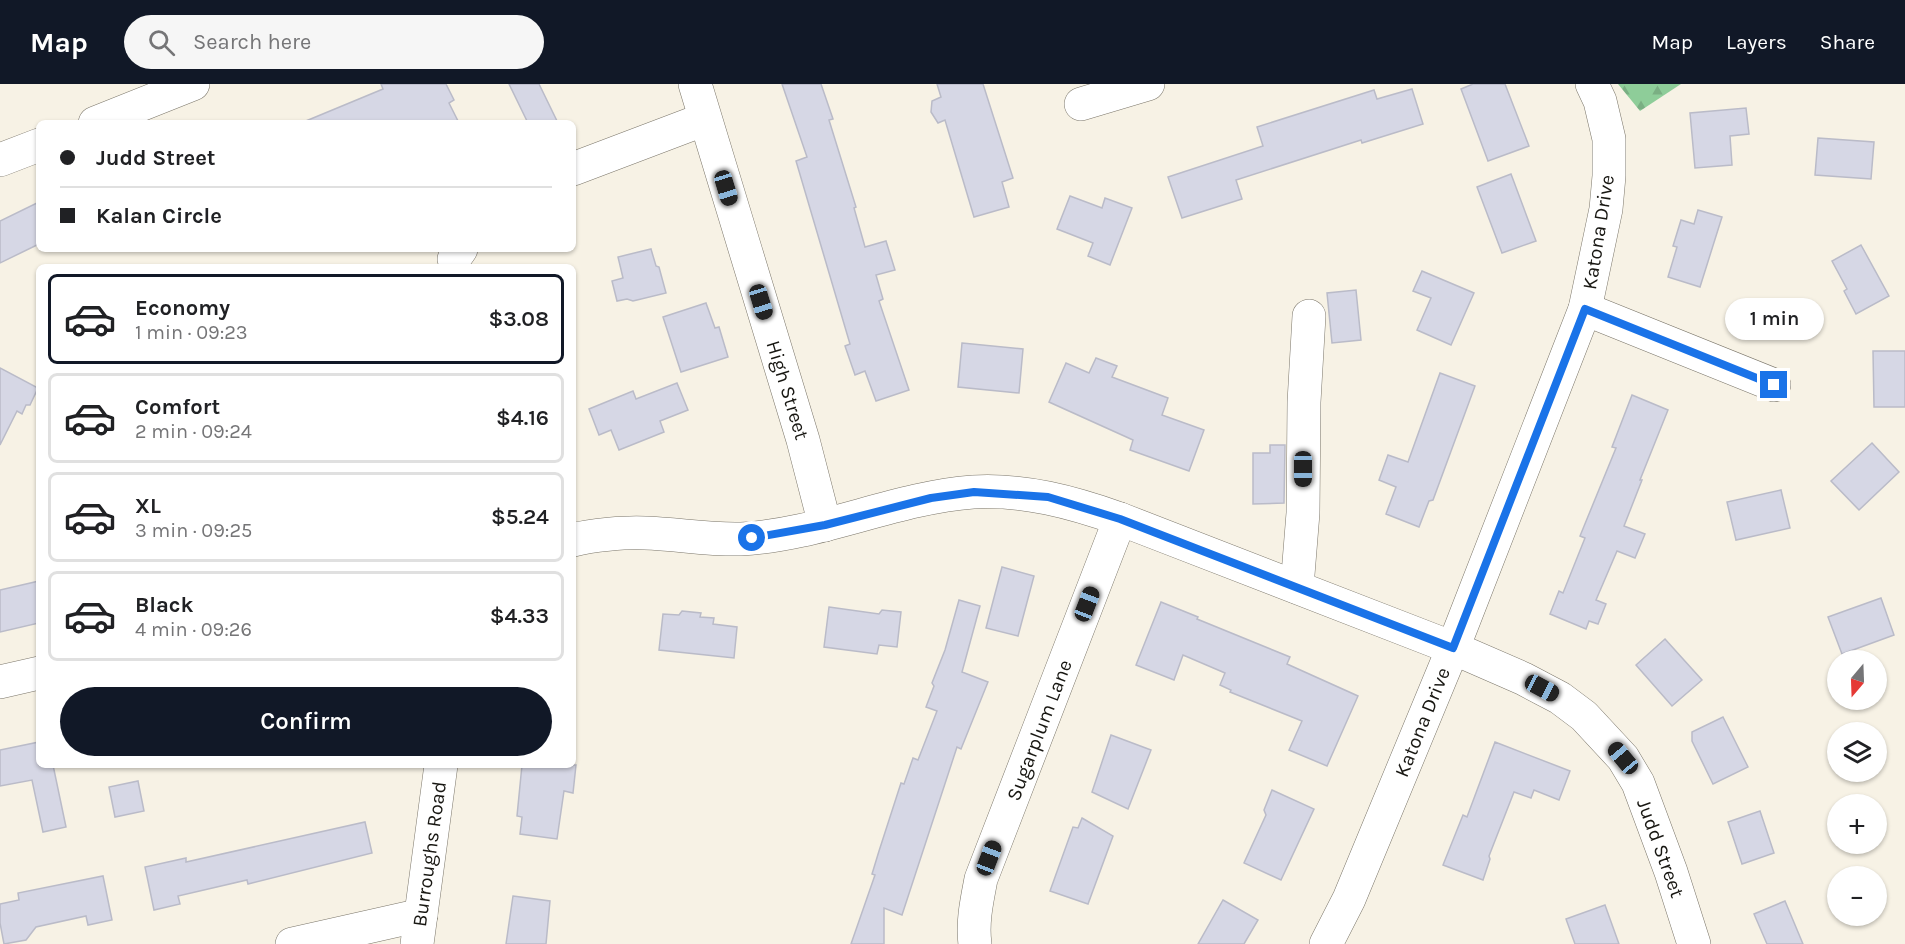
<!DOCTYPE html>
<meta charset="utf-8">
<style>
:root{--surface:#fff;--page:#f6f6f6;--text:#202124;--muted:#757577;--line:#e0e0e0;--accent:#111827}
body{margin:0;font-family:Karla,sans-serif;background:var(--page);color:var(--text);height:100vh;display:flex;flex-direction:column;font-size:22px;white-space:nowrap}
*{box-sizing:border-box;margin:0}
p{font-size:20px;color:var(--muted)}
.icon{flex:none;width:33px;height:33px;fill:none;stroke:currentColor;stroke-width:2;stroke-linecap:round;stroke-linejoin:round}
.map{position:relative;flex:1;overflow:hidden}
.panel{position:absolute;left:36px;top:180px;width:540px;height:504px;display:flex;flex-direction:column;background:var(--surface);border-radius:9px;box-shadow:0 2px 4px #0004}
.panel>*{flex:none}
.hud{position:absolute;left:36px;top:36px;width:540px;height:132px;border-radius:9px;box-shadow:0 2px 4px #0004;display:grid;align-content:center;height:132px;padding:0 24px;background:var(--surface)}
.needle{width:39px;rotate:199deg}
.fabs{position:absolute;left:1827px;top:566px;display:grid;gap:12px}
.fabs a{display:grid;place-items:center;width:60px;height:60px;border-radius:50%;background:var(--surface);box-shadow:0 2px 4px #0004;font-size:30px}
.end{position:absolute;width:27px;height:27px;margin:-14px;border:8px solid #1a73e8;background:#fff;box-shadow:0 0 0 3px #fff}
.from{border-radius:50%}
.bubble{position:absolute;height:42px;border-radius:21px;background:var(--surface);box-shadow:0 2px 4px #0004;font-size:20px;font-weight:600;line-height:42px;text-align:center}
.car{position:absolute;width:18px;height:36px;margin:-18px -9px;border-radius:8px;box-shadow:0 0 4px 2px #0007;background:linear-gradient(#222 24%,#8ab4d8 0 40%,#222 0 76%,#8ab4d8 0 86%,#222 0)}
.hud b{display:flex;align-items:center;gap:21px;height:57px;font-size:22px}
.hud b+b{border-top:2px solid var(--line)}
.hud i{width:15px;height:15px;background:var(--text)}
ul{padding:10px 0 0;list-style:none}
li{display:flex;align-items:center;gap:18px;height:90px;margin:0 12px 9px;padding:0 12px;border:3px solid var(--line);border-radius:9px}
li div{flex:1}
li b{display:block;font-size:22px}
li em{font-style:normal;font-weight:600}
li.selected{border-color:var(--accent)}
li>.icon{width:54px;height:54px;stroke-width:1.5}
.action{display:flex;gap:12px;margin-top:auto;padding:12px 24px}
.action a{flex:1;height:69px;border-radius:36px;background:var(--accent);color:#fff;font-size:24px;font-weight:600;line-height:69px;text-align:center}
header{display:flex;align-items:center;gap:36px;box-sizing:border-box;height:84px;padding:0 30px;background:var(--accent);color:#fff}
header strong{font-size:28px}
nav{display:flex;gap:33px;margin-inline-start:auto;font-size:21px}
.search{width:420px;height:54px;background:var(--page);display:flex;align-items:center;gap:15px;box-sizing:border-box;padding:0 21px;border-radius:33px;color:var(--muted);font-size:22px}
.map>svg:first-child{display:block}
.forest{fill:url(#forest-firs)}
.building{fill:#d6d7e5;stroke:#babbc8;stroke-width:1.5}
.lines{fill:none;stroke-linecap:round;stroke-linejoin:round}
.minor-casing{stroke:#7b766a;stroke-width:34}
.minor{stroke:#fff;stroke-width:33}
.route{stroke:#1a73e8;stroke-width:8}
.labels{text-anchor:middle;stroke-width:4.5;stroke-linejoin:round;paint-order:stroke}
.street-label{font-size:20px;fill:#181712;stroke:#fff}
</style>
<header>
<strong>Map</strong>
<div class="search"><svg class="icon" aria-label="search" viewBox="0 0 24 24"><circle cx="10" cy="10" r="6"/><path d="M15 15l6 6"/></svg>Search here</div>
<nav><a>Map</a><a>Layers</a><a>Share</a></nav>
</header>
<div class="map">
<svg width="1905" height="860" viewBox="0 0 1905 860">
<defs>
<pattern id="forest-firs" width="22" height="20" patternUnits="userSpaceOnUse" patternTransform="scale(1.5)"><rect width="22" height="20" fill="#8ecd99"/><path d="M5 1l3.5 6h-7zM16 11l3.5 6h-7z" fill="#7aaf83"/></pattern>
</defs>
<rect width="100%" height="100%" fill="#f7f2e5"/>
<polygon class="forest" points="1618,0 1681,0 1640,27"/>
<g class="building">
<polygon points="381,0 446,0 454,16 449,19 459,39 301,39 383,5"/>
<polygon points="509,0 539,0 558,39 528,39"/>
<polygon points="782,0 821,0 833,35 829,36 856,123 854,124 865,163 886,157 895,186 876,191 883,215 879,217 909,306 876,317 865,287 855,291 845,262 850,260 796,77 807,73"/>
<polygon points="937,0 983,0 1013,94 1002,98 1009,123 974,133 945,36 938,39 931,28 932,17 941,13"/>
<polygon points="1473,0 1505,0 1529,62 1488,77 1461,5"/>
<polygon points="1412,5 1423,40 1362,59 1361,56 1236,96 1242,115 1182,134 1168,93 1263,62 1257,43 1374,6 1377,15"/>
<polygon points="1746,24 1749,50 1730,52 1732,81 1695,84 1690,29"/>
<polygon points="1818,54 1874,58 1871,95 1815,91"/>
<polygon points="1511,90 1536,157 1502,169 1477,103"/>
<polygon points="1070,112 1102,124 1105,114 1132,124 1110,181 1088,172 1093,159 1057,145"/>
<polygon points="39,118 39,160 0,179 0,137"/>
<polygon points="1698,126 1722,133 1700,203 1668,193 1677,163 1673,162 1681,136 1694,140"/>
<polygon points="1861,161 1889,212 1856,230 1844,207 1847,205 1832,177"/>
<polygon points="651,165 656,182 659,183 666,209 633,217 627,215 617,217 612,197 623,194 618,173"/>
<polygon points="1422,187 1474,209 1451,261 1417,246 1431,214 1413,207"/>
<polygon points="1356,206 1361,256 1332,259 1327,209"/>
<polygon points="706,219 715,244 719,243 728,273 681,288 663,233"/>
<polygon points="962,259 1023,265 1019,309 958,303"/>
<polygon points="1873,267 1905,267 1905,323 1874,323"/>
<polygon points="1096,274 1117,282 1112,293 1168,314 1162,331 1204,346 1189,387 1130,366 1133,356 1049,318 1066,279 1089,289"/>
<polygon points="0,284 38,304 30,321 26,321 22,330 17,327 0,361"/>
<polygon points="1440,289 1475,302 1433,416 1429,417 1419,443 1386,430 1396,403 1379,396 1388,371 1408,378"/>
<polygon points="677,299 688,326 660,337 664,348 619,366 611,346 599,351 589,325 633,307 636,315"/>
<polygon points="1632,311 1668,326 1640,396 1642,396 1624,442 1645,450 1635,474 1617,467 1596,516 1606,520 1598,540 1589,537 1586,545 1550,530 1559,507 1563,509 1585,454 1580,452 1616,364 1612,363"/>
<polygon points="1872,359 1899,388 1859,426 1831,397"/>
<polygon points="1270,361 1285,361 1284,419 1253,420 1253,369 1270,369"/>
<polygon points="1781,406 1790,444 1736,456 1727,418"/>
<polygon points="1002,483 1034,492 1018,552 986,544"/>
<polygon points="39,497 39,539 0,548 0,506"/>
<polygon points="1881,514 1894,551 1842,570 1828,533"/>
<polygon points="959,516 980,522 962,588 988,598 961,665 957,663 902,831 884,824 884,860 851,860 875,791 872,790 879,767 901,699 904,700 913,674 918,676 937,627 926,623 934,602 932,599 945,566"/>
<polygon points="1161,518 1198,533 1197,535 1290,573 1287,580 1358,612 1327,682 1289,666 1302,637 1230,608 1231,606 1220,601 1225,589 1183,571 1174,596 1136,581"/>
<polygon points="829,523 879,530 882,526 901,528 897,563 879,561 877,570 824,563"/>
<polygon points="682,527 701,529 700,533 714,534 713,540 737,543 734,574 659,566 663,530 679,531"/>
<polygon points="1665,555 1702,596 1672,622 1636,581"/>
<polygon points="1723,633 1748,683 1713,700 1692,657 1692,648"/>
<polygon points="1111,651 1151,666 1128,725 1092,708"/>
<polygon points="39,658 39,681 53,681 66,743 43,748 32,696 0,702 0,666"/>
<polygon points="1495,658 1570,687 1559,716 1534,706 1531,714 1514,708 1489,772 1490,775 1483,796 1443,781 1463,731 1467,733"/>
<polygon points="522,681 576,681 573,709 564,707 557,755 520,750 522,733 517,732"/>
<polygon points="138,697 144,727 115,733 109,703"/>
<polygon points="1272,706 1314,725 1281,796 1244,779 1266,731 1264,726"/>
<polygon points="1760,727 1774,769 1742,780 1728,738"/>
<polygon points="1082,734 1113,752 1088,820 1050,807 1073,743 1078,744"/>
<polygon points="365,738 372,769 248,800 247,796 178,812 180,820 154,826 145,783 186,774 186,778"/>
<polygon points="103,792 112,836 88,841 86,832 36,843 26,856 4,860 0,839 0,820 19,816 18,809"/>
<polygon points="513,812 550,817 546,860 506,860"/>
<polygon points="1223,816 1258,836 1244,860 1198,860"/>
<polygon points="1785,817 1803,860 1767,860 1754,830"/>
<polygon points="1605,821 1619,860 1575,860 1566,835"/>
</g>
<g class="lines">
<defs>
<g id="minor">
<polyline points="695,0 803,356 825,441"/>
<polyline points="1081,20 1148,0"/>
<polyline points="95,39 193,0"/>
<polyline points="0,76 39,61"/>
<polyline points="573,85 705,35"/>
<polyline points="454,175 461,165"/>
<polyline points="1585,225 1774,301"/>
<path d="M573,456C591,451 626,448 645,449C677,450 709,456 741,455C820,451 894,414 973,408C1024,405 1072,418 1120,435L1453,564L1524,595L1560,614L1584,632L1623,674L1638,699L1671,788L1694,860"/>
<polyline points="1297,503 1303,429 1304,318 1309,232"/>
<polyline points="0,598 39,589"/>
<polyline points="292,860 421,831"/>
<polyline points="417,860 441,681"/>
<path d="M975,860C972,838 977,816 981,795L1120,435"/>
<polyline points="1326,860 1349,815 1453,564 1585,225 1606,125 1609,92 1609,55 1600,17 1592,0"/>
</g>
</defs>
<use href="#minor" class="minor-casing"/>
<use href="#minor" class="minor"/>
</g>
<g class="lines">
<polyline class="route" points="752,454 825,441 931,414 974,408 1048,413 1120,435 1453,564 1585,225 1774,301"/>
</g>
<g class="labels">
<g class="street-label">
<text transform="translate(1598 148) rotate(-81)" y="7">Katona Drive</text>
<text transform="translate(788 306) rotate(73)" y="7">High Street</text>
<text transform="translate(1422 638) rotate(-68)" y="7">Katona Drive</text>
<text transform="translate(1039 646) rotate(-69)" y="7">Sugarplum Lane</text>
<text transform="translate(1661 764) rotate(70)" y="7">Judd Street</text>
<text transform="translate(429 770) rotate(-82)" y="7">Burroughs Road</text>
</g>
</g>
</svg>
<div class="fabs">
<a><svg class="needle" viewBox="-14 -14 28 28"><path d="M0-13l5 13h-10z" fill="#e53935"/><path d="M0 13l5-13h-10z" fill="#757577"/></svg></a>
<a><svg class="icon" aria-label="layers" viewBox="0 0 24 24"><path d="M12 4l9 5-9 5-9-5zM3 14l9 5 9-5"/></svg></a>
<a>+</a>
<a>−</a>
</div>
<i class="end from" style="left:752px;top:454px"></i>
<i class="end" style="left:1774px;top:301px"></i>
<div class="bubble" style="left:1725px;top:214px;width:99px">1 min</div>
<i class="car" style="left:726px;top:104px;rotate:163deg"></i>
<i class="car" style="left:761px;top:218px;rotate:163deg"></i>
<i class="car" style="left:1303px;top:385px;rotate:180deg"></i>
<i class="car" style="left:1087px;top:520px;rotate:21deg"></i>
<i class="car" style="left:1542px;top:604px;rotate:118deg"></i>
<i class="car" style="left:1623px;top:674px;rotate:320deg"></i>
<i class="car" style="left:989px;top:774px;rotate:21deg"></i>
<div class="hud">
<b><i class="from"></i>Judd Street</b>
<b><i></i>Kalan Circle</b>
</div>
<section class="panel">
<ul>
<li class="selected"><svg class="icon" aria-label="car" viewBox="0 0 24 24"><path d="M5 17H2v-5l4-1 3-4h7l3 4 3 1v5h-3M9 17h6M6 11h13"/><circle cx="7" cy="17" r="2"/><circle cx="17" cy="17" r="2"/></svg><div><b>Economy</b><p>1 min · 09:23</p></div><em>$3.08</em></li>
<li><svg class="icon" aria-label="car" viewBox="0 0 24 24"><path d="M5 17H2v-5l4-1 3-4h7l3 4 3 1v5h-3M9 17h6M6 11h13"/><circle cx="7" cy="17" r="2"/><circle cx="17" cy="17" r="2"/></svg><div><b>Comfort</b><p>2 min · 09:24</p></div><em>$4.16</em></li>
<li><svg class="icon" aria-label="car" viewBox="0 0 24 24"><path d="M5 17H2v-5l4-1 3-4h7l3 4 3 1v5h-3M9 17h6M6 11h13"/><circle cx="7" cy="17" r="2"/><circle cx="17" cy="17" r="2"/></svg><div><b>XL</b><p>3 min · 09:25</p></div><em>$5.24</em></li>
<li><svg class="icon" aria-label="car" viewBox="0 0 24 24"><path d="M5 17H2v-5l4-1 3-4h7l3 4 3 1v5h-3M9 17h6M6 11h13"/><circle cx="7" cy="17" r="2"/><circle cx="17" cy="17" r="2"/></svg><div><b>Black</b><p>4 min · 09:26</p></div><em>$4.33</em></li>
</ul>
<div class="action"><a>Confirm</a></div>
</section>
</div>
